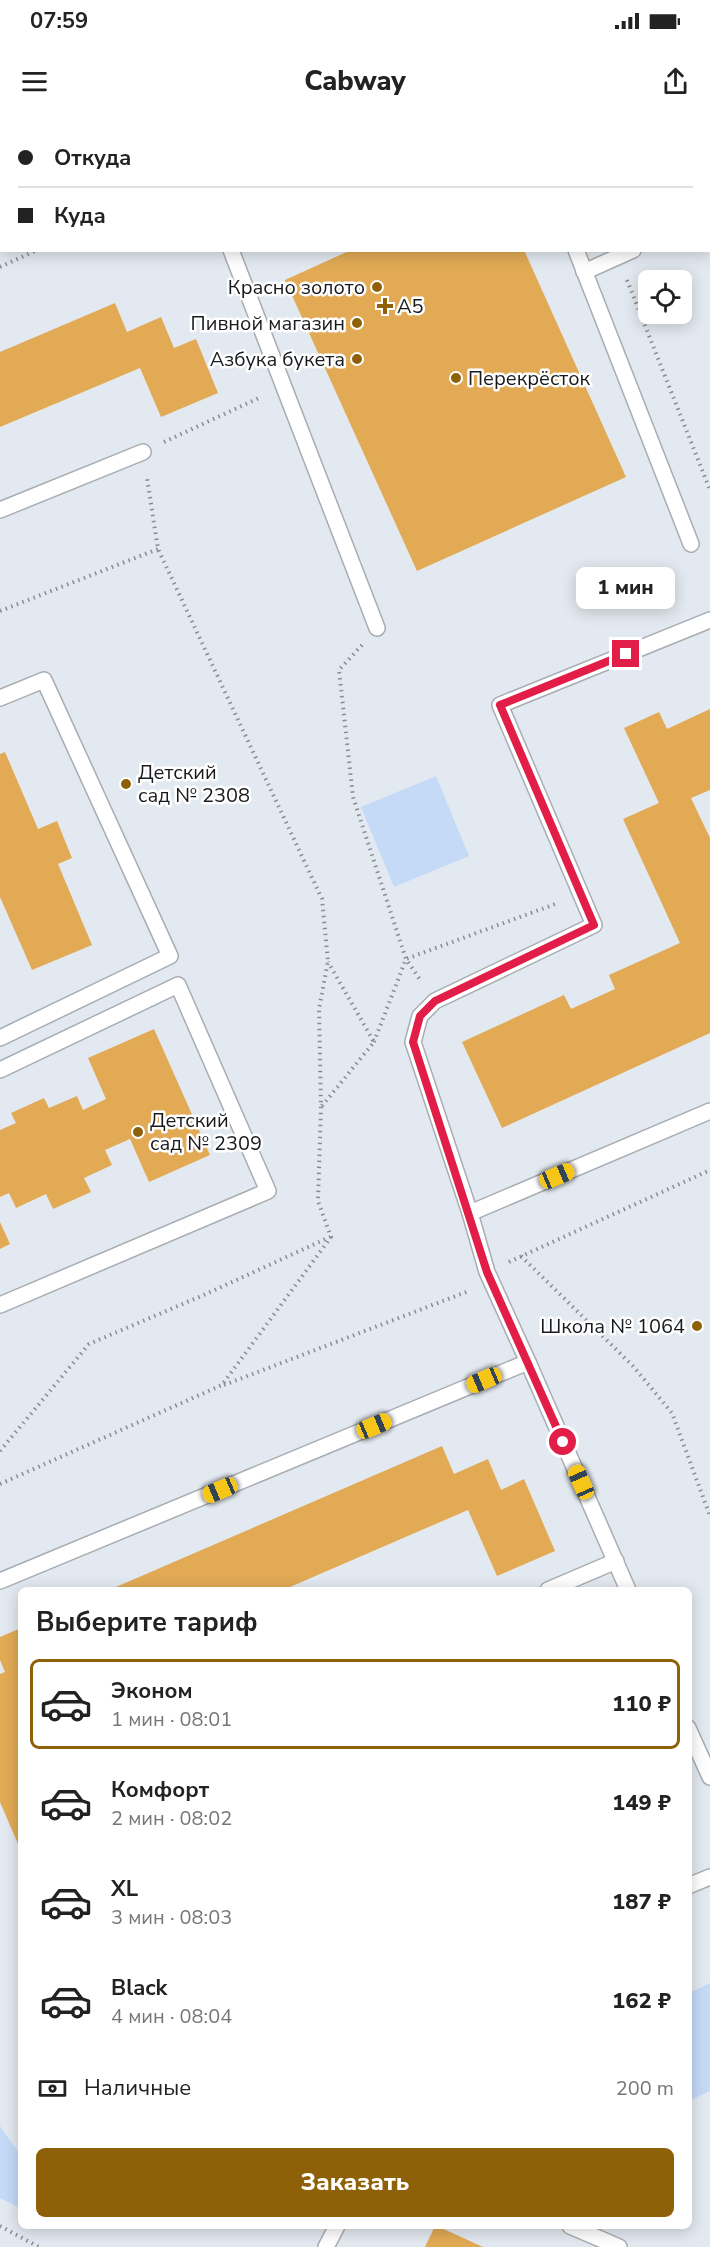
<!DOCTYPE html>
<html lang="ru">
<meta charset="utf-8">
<style>
:root{--surface:#fff;--page:#f6f6f6;--text:#222;--muted:#767676;--line:#e0e0e0;--accent:#8e6109}
body{margin:0;font-family:"Nunito Sans",sans-serif;background:var(--page);color:var(--text);height:100vh;display:flex;flex-direction:column;font-size:22px;white-space:nowrap}
*{box-sizing:border-box;margin:0}
p{font-size:20px;color:var(--muted)}
.icon{flex:none;width:33px;height:33px;fill:none;stroke:currentColor;stroke-width:2;stroke-linecap:round;stroke-linejoin:round}
.map{position:relative;flex:1;overflow:hidden}
.drawer{position:absolute;left:18px;top:1467px;width:674px;height:642px;display:flex;flex-direction:column;background:var(--surface);border-radius:9px;box-shadow:0 3px 15px #0003}
.drawer>*{flex:none}
.hud{position:absolute;left:0px;top:0px;width:711px;height:132px;box-shadow:0 3px 15px #0003;display:grid;align-content:center;height:132px;padding:0 18px;background:var(--surface)}
.fabs{position:absolute;left:638px;top:150px;display:grid;gap:12px}
.fabs a{display:grid;place-items:center;width:54px;height:54px;border-radius:9px;background:var(--surface);box-shadow:0 3px 15px #0003;font-size:30px}
.end{position:absolute;width:27px;height:27px;margin:-14px;border:8px solid #e11d48;background:#fff;box-shadow:0 0 0 3px #fff}
.from{border-radius:50%}
.bubble{position:absolute;height:42px;border-radius:9px;background:var(--surface);box-shadow:0 3px 15px #0003;font-size:20px;font-weight:800;line-height:42px;text-align:center}
.car{position:absolute;width:18px;height:36px;margin:-18px -9px;border-radius:8px;box-shadow:0 0 4px 2px #0007;background:linear-gradient(#f5c518 24%,#345 0 40%,#f5c518 0 76%,#345 0 86%,#f5c518 0)}
.hud b{display:flex;align-items:center;gap:21px;height:57px;font-size:22px}
.hud b+b{border-top:2px solid var(--line)}
.hud i{width:15px;height:15px;background:var(--text)}
ul{padding:0;list-style:none}
li{display:flex;align-items:center;gap:18px;height:90px;margin:0 12px 9px;padding:0 6px;border:3px solid transparent;border-radius:9px}
li div{flex:1}
li b{display:block;font-size:22px}
li em{font-style:normal;font-weight:800}
li.active{border-color:var(--accent)}
li>.icon{width:54px;height:54px;stroke-width:1.5}
h2{padding:0 18px;font-size:27px;line-height:72px}
.pay{display:flex;align-items:center;gap:15px;height:66px;padding:0 18px;font-size:22px}
.pay p{margin-inline-start:auto}
.primary-button{display:flex;gap:12px;margin-top:auto;padding:12px 18px}
.primary-button a{flex:1;height:69px;border-radius:9px;background:var(--accent);color:#fff;font-size:24px;font-weight:800;line-height:69px;text-align:center}
.status{display:flex;justify-content:space-between;align-items:center;height:42px;padding:0 30px;background:var(--surface);direction:ltr}
.status svg{height:16px;fill:currentColor}
header{display:flex;justify-content:space-between;align-items:center;height:78px;padding:0 18px;background:var(--surface);font-size:27px;font-weight:800}
.map>svg:first-child{display:block}
.green{fill:#c5daf7}
.building{fill:#e2aa55}
.lines{fill:none;stroke-linecap:round;stroke-linejoin:round}
.lane-casing{stroke:#a8adb3;stroke-width:18}
.secondary-casing{stroke:#a8adb3;stroke-width:36}
.path{stroke:#898d92;stroke-width:4;stroke-dasharray:1.5 4.5;stroke-linecap:butt}
.lane{stroke:#fff;stroke-width:15}
.secondary{stroke:#d4e5fc;stroke-width:33}
.route{stroke:#e11d48;stroke-width:8}
.poi-dot{fill:#8e6109;stroke:#fff;stroke-width:2}
.labels{text-anchor:middle;stroke-width:5;stroke-linejoin:round;paint-order:stroke}
.poi-label{font-size:20px;fill:#191a1d;stroke:#fff;text-anchor:end}
</style>
<div class="status"><b>07:59</b><svg viewBox="0 0 49 12"><path d="M0 12V9h3v3zM5 12V6h3v6zM10 12V3h3v9zM15 12V0h3v12zM26 1h20v11H26zM47 4h2v5h-2z"/></svg></div>
<header><svg class="icon" aria-label="menu" viewBox="0 0 24 24"><path d="M4 6h16M4 12h16M4 18h16"/></svg>Cabway<svg class="icon" aria-label="share" viewBox="0 0 24 24"><path d="M12 15V3M7 8l5-5 5 5M5 13v7h14v-7"/></svg></header>
<div class="map">
<svg width="710" height="2127" viewBox="0 0 710 2127">
<rect width="100%" height="100%" fill="#e3e9f0"/>
<g class="green">
<polygon points="436,656 469,736 394,767 361,687"/>
<polygon points="710,1863 710,1971 689,1981 689,1873"/>
<polygon points="0,2006 21,2036 21,2089 0,2078"/>
</g>
<g class="building">
<polygon points="351,130 524,130 626,357 417,451 285,160"/>
<polygon points="115,183 127,212 161,197 174,228 196,219 218,273 161,297 140,248 0,307 0,232"/>
<polygon points="710,589 710,670 691,678 710,718 710,913 502,1008 462,922 564,875 571,889 615,869 609,855 680,823 623,699 659,683 624,608 659,592 667,609"/>
<polygon points="5,632 38,709 57,701 72,738 58,744 92,825 32,850 0,777 0,634"/>
<polygon points="154,909 210,1035 149,1062 130,1019 105,1030 112,1045 84,1058 91,1072 53,1089 46,1074 16,1088 9,1073 0,1077 0,1010 16,1003 11,993 44,978 49,988 77,976 83,990 106,979 88,938"/>
<polygon points="0,1102 10,1124 0,1129"/>
<polygon points="442,1326 454,1354 488,1339 501,1370 524,1359 555,1431 497,1456 468,1390 283,1470 109,1470"/>
<polygon points="21,1508 21,1731 0,1682 0,1554 5,1552 0,1540 0,1517"/>
<polygon points="435,2106 437,2106 483,2127 425,2127"/>
</g>
<g class="lines">
<defs>
<g id="lane">
<polyline points="107,0 108,2"/>
<polyline points="527,0 527,2"/>
<polyline points="710,98 710,97"/>
<polyline points="231,130 377,508"/>
<polyline points="576,130 691,424"/>
<polyline points="584,152 633,130"/>
<polyline points="0,390 143,332"/>
<polyline points="0,578 44,560 170,836 0,918"/>
<polyline points="0,950 178,865 268,1071 0,1185"/>
<polyline points="470,1093 710,991"/>
<polyline points="528,1242 628,1470"/>
<polyline points="0,1461 528,1242 487,1152 470,1093 413,922 420,896 435,881 594,805 500,585 710,500"/>
<polyline points="548,1470 616,1441"/>
<polyline points="688,1608 710,1657"/>
<polyline points="688,1766 710,1757"/>
<polyline points="570,2106 619,2127"/>
<polyline points="326,2127 337,2106"/>
</g>
<g id="secondary">
<polyline points="41,2 44,0"/>
<polyline points="0,19 2,19"/>
</g>
</defs>
<use href="#lane" class="lane-casing"/>
<use href="#secondary" class="secondary-casing"/>
<g class="path">
<polyline points="389,0 390,2"/>
<polyline points="342,2 346,0"/>
<polyline points="0,147 37,130"/>
<polyline points="627,160 710,370"/>
<polyline points="164,322 261,277"/>
<polyline points="0,491 158,429"/>
<polyline points="362,525 339,550 353,677 406,839 421,861"/>
<polyline points="374,922 406,839 558,783"/>
<polyline points="322,986 374,922 328,842"/>
<polyline points="521,1136 633,1246 672,1293 710,1396"/>
<polyline points="509,1142 710,1050"/>
<polyline points="224,1265 469,1171"/>
<polyline points="0,1331 89,1224 206,1174 330,1117"/>
<polyline points="0,1364 222,1265 331,1117 318,1081 321,987 319,889 328,841 322,779 158,429 147,358"/>
<polyline points="0,2106 39,2127"/>
</g>
<use href="#lane" class="lane"/>
<use href="#secondary" class="secondary"/>
</g>
<g class="lines">
<polyline class="route" points="563,1322 487,1152 413,922 420,896 435,881 594,805 500,585 626,534"/>
</g>
<g class="poi-dot">
<circle cx="377" cy="167" r="6"/>
<path d="M382 177h6v6h6v6h-6v6h-6v-6h-6v-6h6z"/>
<circle cx="357" cy="203" r="6"/>
<circle cx="357" cy="239" r="6"/>
<circle cx="456" cy="258" r="6"/>
<circle cx="126" cy="664" r="6"/>
<circle cx="138" cy="1012" r="6"/>
<circle cx="697" cy="1206" r="6"/>
</g>
<g class="labels">
<g class="poi-label">
<text x="365" y="174">Красно золото</text>
<text x="397" y="193" text-anchor="start">А5</text>
<text x="345" y="210">Пивной магазин</text>
<text x="345" y="246">Азбука букета</text>
<text x="468" y="265" text-anchor="start">Перекрёсток</text>
<text x="138" y="659" text-anchor="start">Детский<tspan x="138" dy="23">сад № 2308</tspan></text>
<text x="150" y="1007" text-anchor="start">Детский<tspan x="150" dy="23">сад № 2309</tspan></text>
<text x="685" y="1213">Школа № 1064</text>
</g>
</g>
</svg>
<div class="fabs">
<a><svg class="icon" aria-label="locate" viewBox="0 0 24 24"><circle cx="12" cy="12" r="6"/><path d="M12 2v4M12 18v4M2 12h4M18 12h4"/></svg></a>
</div>
<i class="end from" style="left:563px;top:1322px"></i>
<i class="end" style="left:626px;top:534px"></i>
<div class="bubble" style="left:576px;top:447px;width:99px">1 мин</div>
<i class="car" style="left:557px;top:1056px;rotate:67deg"></i>
<i class="car" style="left:484px;top:1260px;rotate:247deg"></i>
<i class="car" style="left:374px;top:1306px;rotate:67deg"></i>
<i class="car" style="left:581px;top:1362px;rotate:336deg"></i>
<i class="car" style="left:220px;top:1370px;rotate:247deg"></i>
<div class="hud">
<b><i class="from"></i>Откуда</b>
<b><i></i>Куда</b>
</div>
<section class="drawer">
<h2>Выберите тариф</h2>
<ul>
<li class="active"><svg class="icon" aria-label="car" viewBox="0 0 24 24"><path d="M5 17H2v-5l4-1 3-4h7l3 4 3 1v5h-3M9 17h6M6 11h13"/><circle cx="7" cy="17" r="2"/><circle cx="17" cy="17" r="2"/></svg><div><b>Эконом</b><p>1 мин · 08:01</p></div><em>110 ₽</em></li>
<li><svg class="icon" aria-label="car" viewBox="0 0 24 24"><path d="M5 17H2v-5l4-1 3-4h7l3 4 3 1v5h-3M9 17h6M6 11h13"/><circle cx="7" cy="17" r="2"/><circle cx="17" cy="17" r="2"/></svg><div><b>Комфорт</b><p>2 мин · 08:02</p></div><em>149 ₽</em></li>
<li><svg class="icon" aria-label="car" viewBox="0 0 24 24"><path d="M5 17H2v-5l4-1 3-4h7l3 4 3 1v5h-3M9 17h6M6 11h13"/><circle cx="7" cy="17" r="2"/><circle cx="17" cy="17" r="2"/></svg><div><b>XL</b><p>3 мин · 08:03</p></div><em>187 ₽</em></li>
<li><svg class="icon" aria-label="car" viewBox="0 0 24 24"><path d="M5 17H2v-5l4-1 3-4h7l3 4 3 1v5h-3M9 17h6M6 11h13"/><circle cx="7" cy="17" r="2"/><circle cx="17" cy="17" r="2"/></svg><div><b>Black</b><p>4 мин · 08:04</p></div><em>162 ₽</em></li>
</ul>
<div class="pay"><svg class="icon" aria-label="cash" viewBox="0 0 24 24"><path d="M3 7h18v10H3z"/><circle cx="12" cy="12" r="2"/></svg>Наличные<p>200 m</p></div>
<div class="primary-button"><a>Заказать</a></div>
</section>
</div>
